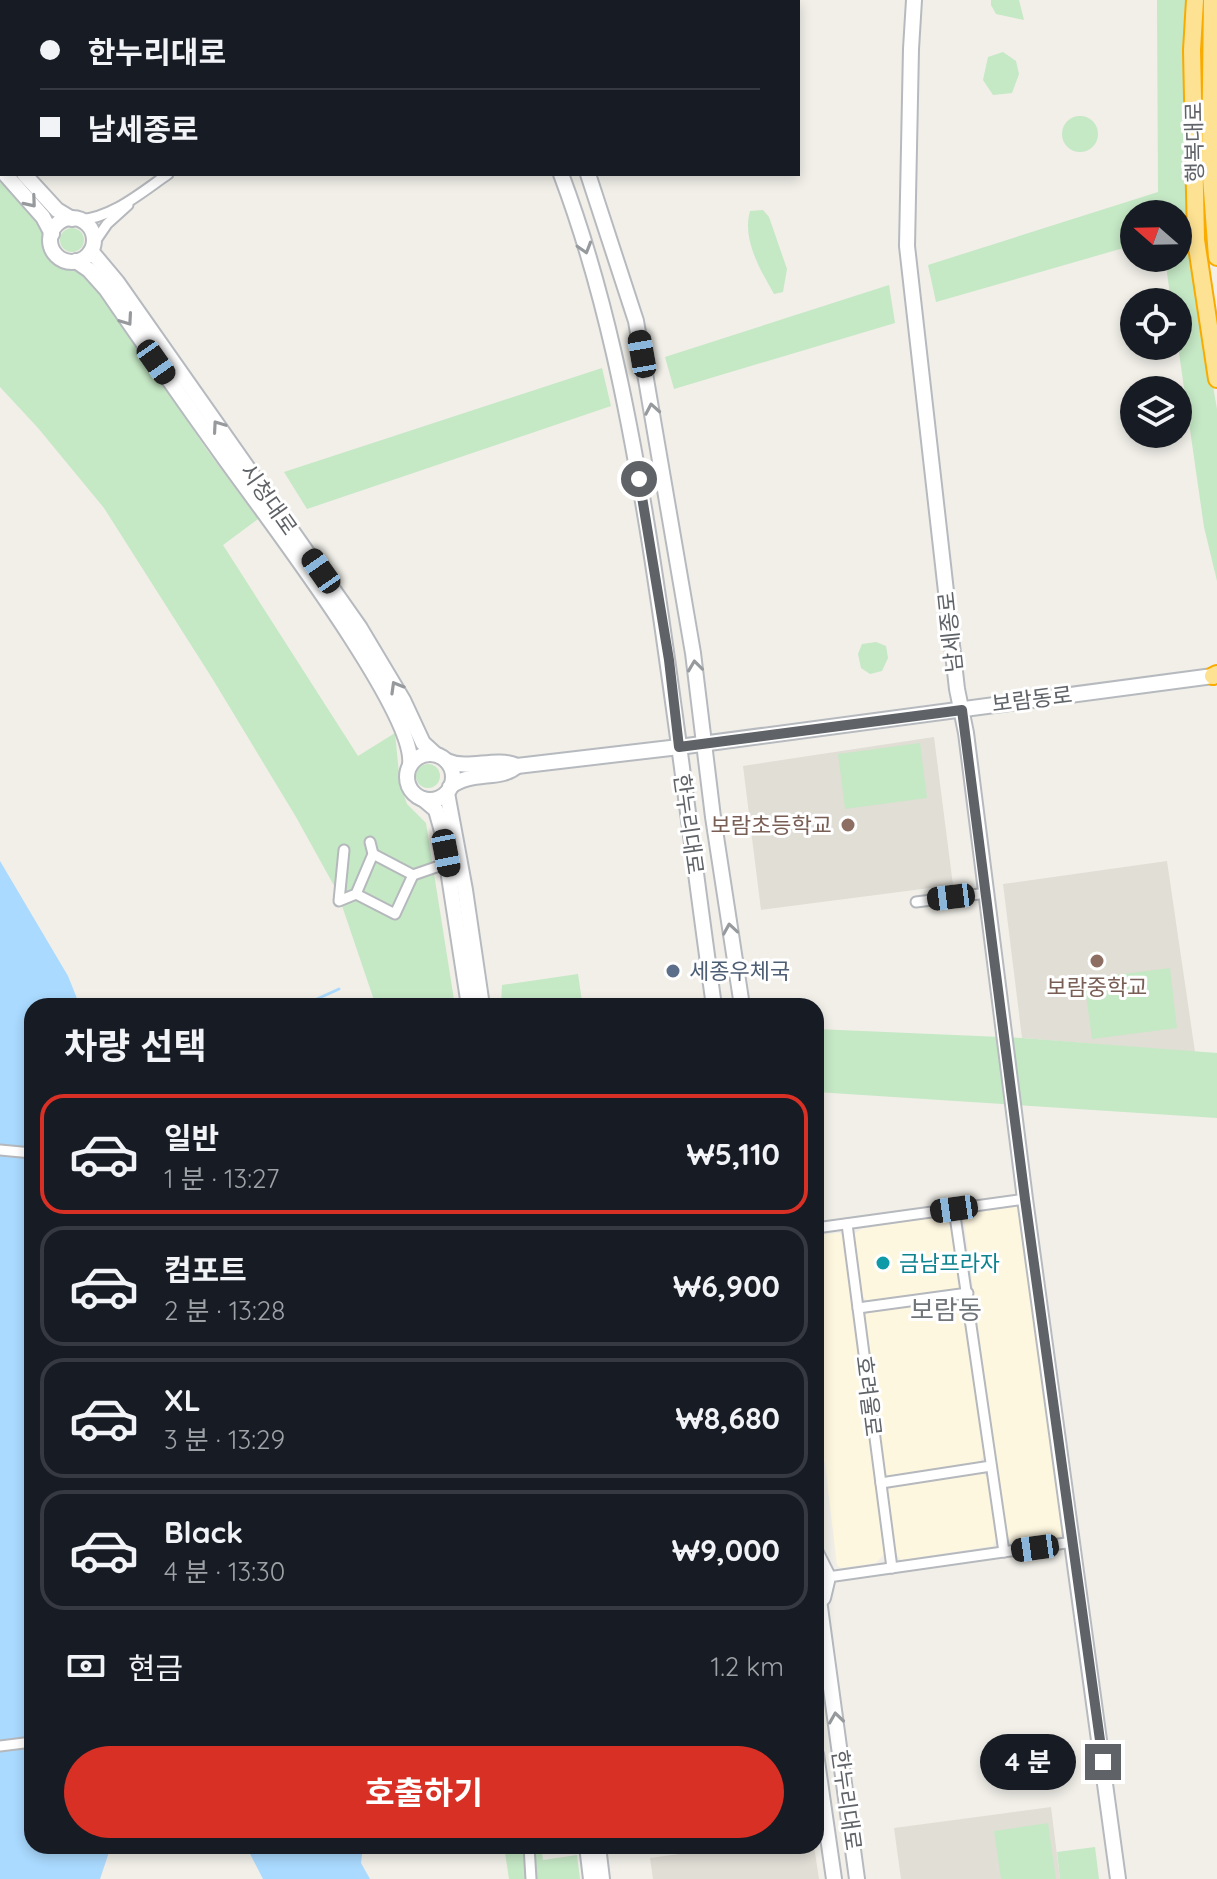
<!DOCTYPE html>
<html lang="ko">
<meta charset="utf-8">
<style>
:root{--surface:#171b24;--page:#20242c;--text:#f1f3f6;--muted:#9ea1a6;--line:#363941;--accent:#d93025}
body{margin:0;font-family:Quicksand,"Noto Sans KR",sans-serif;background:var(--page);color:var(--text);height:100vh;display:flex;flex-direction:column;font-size:30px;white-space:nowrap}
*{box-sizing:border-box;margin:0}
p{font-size:26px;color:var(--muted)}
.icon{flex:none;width:44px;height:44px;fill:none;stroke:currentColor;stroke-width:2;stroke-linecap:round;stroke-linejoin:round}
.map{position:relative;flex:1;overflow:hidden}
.sheet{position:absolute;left:24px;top:998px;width:800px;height:856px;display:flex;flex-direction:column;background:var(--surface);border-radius:24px;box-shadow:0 4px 12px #0003}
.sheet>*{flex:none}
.top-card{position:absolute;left:0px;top:0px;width:800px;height:176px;box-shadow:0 4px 12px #0003;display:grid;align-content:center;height:176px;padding:0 40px;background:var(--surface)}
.needle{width:52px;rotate:290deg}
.buttons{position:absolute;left:1120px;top:200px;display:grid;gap:16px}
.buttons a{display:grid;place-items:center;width:72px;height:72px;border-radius:50%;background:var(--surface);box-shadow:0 4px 12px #0003;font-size:40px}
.end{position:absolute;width:36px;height:36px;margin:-18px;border:10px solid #5f6368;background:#fff;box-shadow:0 0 0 4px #fff}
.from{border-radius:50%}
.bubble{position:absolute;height:56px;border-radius:28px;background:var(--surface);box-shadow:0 4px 12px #0003;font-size:26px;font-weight:700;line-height:56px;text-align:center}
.car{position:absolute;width:24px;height:48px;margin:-24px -12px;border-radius:10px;box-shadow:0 0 6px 2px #0007;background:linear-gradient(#222 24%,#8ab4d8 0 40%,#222 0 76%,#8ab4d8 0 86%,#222 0)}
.top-card b{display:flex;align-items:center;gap:28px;height:76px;font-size:30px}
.top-card b+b{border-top:2px solid var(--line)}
.top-card i{width:20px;height:20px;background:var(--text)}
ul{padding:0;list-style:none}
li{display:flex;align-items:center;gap:24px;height:120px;margin:0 16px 12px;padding:0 24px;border:4px solid var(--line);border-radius:24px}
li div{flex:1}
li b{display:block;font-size:30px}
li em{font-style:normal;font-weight:700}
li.on{border-color:var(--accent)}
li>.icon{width:72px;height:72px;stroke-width:1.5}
h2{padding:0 40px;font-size:36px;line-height:96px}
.pay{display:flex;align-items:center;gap:20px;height:88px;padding:0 40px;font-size:30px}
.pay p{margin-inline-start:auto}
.button{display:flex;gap:16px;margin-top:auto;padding:16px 40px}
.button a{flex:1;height:92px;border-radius:48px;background:var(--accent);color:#fff;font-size:32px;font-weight:700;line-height:92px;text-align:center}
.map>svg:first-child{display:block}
.commercial{fill:#fef7e0}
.education{fill:#e1ded6}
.green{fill:#c5e8c5}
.water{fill:#aadaff}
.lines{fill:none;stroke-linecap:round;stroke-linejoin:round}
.stream{stroke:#aadaff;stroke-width:3}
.street-casing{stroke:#b5b8bc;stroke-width:13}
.secondary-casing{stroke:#b6babf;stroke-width:18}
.highway-casing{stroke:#f9ab00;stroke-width:20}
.street{stroke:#fff;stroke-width:9}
.secondary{stroke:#fff;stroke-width:14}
.highway{stroke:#fde293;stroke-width:16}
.oneway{stroke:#979a9d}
.route{stroke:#5f6368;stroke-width:10}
.education-dot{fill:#8d6e63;stroke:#fff;stroke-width:3}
.service-dot{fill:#5c6f8a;stroke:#fff;stroke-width:3}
.culture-dot{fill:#0f9aa8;stroke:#fff;stroke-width:3}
.labels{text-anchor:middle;stroke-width:6;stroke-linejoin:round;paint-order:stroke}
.street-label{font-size:22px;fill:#5f6368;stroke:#fff}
.education-label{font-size:22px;fill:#785e54;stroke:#fff;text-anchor:end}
.service-label{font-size:22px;fill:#4e5e75;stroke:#fff;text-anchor:start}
.culture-label{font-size:22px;fill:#0d838f;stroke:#fff;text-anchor:start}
.quarter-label{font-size:26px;fill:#70757a;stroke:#fff}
</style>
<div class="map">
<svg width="1217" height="1879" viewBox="0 0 1217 1879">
<rect width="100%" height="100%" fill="#f1efe8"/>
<g class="commercial">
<polygon points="1016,1207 1023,1212 1066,1529 1058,1539 1020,1544 1013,1544 1006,1537 964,1220 972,1213"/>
<polygon points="948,1215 951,1216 962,1286 956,1291 869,1303 862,1296 854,1234 861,1229"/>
<polygon points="840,1233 844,1238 884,1554 876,1563 841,1568 837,1565 825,1464 819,1445 816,1416 816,1235"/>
<polygon points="961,1298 965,1302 984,1456 976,1466 889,1477 882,1470 864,1316 871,1310"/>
<polygon points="981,1472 988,1478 996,1539 993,1546 901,1560 895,1553 887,1491 894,1486"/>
</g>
<g class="education">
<polygon points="934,737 953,885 761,910 743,766"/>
<polygon points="1167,861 1195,1052 1022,1038 1003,884"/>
<polygon points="1051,1807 1060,1879 901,1879 894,1828"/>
<polygon points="737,1846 814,1846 819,1879 653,1879 650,1858"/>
</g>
<g class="green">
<polygon points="991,0 1019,0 1024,20 996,14 991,5"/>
<polygon points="1157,0 1186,0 1186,183 1196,290 1217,409 1217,581 1204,527 1178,346 1178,302 1171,302 1165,258 1178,258 1178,214 1134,214 1134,245 936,302 928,265 1158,192"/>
<polygon points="1003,52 1016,61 1019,74 1012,93 993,95 983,80 988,57"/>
<circle cx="1080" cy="134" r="18"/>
<polygon points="0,182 44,227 45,247 54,262 68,269 80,270 93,281 207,450 258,519 223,545 358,756 395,733 400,784 407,804 426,823 455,1006 376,1006 337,891 296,817 212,678 104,508 38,428 0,387"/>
<path d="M763,210L769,217L787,269L783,292L774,294C760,269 742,240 750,211Z"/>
<circle cx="72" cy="240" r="12"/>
<polygon points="889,285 895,323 674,389 665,357"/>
<polygon points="602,368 611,406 307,509 284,472"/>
<polygon points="876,642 886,646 888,658 882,671 870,674 861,668 858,654 862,644"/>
<polygon points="920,743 927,798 845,809 838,754"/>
<circle cx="428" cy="776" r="12"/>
<polygon points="1170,968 1177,1028 1092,1039 1084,979"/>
<polygon points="578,974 582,1001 588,1006 501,1006 502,985"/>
<polygon points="816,1029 1022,1038 1217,1053 1217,1118 816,1092"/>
<polygon points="1048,1823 1056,1879 1001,1879 994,1831"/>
<polygon points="504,1846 541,1846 543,1860 577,1855 580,1879 509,1879"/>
<polygon points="1095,1847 1099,1879 1060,1879 1057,1852"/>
</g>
<g class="water">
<polygon points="0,861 68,976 80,1006 32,1006 32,1846 116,1846 109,1852 100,1879 0,1879"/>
<polygon points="246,1846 363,1846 361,1863 370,1879 263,1879"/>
</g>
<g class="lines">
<g class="stream">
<polyline points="317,999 339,989"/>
<polyline points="302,1006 309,1003"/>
</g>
<defs>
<g id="street">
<polyline points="355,0 355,2"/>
<polyline points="383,0 385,2"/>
<polyline points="45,2 48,0"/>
<polyline points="290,2 291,2"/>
<polyline points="311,2 313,0"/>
<polyline points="341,2 341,0"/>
<polyline points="406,2 409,0"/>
<polyline points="0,32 2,31"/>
<path d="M79,220C112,218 142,192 168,174"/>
<polyline points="94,243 107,224 128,205"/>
<polyline points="370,842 373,854"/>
<polyline points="344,850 339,901 356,894 373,854 413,875 442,865"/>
<polyline points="356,894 395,914 413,875"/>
<polyline points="916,902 987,893"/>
<polyline points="0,1150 32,1153"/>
<polyline points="954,1209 1004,1552"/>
<polyline points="847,1224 892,1568"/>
<polyline points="816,1228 1025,1199"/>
<polyline points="858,1308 968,1293"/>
<polyline points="881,1483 991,1466"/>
<polyline points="828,1577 1073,1542"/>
<polyline points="0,1746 32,1742"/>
<polyline points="529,1846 531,1879"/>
</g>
<g id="secondary">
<polyline points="480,0 482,2"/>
<polyline points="511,0 513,2"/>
<polyline points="914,0 911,49 907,246 957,689 966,733 1025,1199 1118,1879"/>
<polyline points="0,148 2,150"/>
<polyline points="5,174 43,217 52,234"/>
<polyline points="24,174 57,210 72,219"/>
<path d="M561,174C605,291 629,415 649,538C674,694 692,850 714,1006"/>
<polyline points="588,174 636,321 693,653 713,817 742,1006"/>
<circle cx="72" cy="240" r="22"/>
<polyline points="91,251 117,282 360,628 403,700 423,743 435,754"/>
<path d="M76,261L89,270L106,289C145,346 185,403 225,459C262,511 417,712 410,765"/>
<circle cx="430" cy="777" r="23"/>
<path d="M447,761C469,771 495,756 517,766L679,747L1213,676"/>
<path d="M450,787C471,770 501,781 517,766"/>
<polyline points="447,793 465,890 482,1006"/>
<polyline points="423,799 436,810 442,831 469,1006"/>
<polyline points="816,1553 828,1577 823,1598"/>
<polyline points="816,1578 857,1879"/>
<polyline points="816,1754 834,1879"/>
<polyline points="587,1846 591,1879"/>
<polyline points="598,1846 602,1879"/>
</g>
<g id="highway">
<polyline points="1195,0 1192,50 1196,240 1217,379"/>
<polyline points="1212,0 1210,167 1217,185"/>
<polyline points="1211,177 1217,257"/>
<polyline points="1213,676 1217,674"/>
</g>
</defs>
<use href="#street" class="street-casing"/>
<use href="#secondary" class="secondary-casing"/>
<use href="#highway" class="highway-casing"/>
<use href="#street" class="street"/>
<use href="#secondary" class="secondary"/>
<use href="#highway" class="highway"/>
</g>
<defs><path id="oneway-chevron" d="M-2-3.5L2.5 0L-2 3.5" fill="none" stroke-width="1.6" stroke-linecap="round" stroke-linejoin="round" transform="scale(2)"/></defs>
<g class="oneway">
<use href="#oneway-chevron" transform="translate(31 202) rotate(50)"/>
<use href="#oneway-chevron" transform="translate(585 248) rotate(73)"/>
<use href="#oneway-chevron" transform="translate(127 320) rotate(55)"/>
<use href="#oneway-chevron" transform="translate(652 409) rotate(-100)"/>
<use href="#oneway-chevron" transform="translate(218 426) rotate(-125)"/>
<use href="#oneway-chevron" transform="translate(695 666) rotate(-97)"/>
<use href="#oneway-chevron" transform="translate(396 687) rotate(-120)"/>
<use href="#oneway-chevron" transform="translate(730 929) rotate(-99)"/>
<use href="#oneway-chevron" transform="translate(836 1718) rotate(-98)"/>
</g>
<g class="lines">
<polyline class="route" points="639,479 669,660 679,747 962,710 1025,1199 1103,1762"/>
</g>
<g class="education-dot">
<circle cx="848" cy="825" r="8"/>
<circle cx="1097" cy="961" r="8"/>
</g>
<circle class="service-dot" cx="673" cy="971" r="8"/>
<circle class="culture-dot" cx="883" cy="1263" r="8"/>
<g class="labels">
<g class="street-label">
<text transform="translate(1194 142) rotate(-91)" y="8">행복대로</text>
<text transform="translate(269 499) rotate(55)" y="8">시청대로</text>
<text transform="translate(950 632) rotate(-96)" y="8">남세종로</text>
<text transform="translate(1032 699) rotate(-7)" y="8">보람동로</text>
<text transform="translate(689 824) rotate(82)" y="8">한누리대로</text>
<text transform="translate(869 1396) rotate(83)" y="8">호려울로</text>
<text transform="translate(847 1800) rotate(82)" y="8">한누리대로</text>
</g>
<g class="education-label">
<text x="832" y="833">보람초등학교</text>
<text x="1097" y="995" text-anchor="middle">보람중학교</text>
</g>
<g class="service-label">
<text x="689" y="979">세종우체국</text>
</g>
<g class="culture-label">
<text x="899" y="1271">금남프라자</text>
</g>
<g class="quarter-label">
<text x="946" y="1319">보람동</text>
</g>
</g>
</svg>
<div class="buttons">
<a><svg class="needle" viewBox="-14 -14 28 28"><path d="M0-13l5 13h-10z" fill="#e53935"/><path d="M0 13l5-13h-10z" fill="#9ea1a6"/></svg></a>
<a><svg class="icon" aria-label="locate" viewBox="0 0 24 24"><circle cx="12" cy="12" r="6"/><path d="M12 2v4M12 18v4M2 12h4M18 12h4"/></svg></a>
<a><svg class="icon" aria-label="layers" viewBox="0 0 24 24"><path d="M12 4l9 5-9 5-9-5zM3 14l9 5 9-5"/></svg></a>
</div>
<i class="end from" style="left:639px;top:479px"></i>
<i class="end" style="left:1103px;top:1762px"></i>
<div class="bubble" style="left:980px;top:1734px;width:96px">4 분</div>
<i class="car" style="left:642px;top:354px;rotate:350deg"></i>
<i class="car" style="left:156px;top:362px;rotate:145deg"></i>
<i class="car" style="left:321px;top:571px;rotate:325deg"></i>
<i class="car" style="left:446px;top:853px;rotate:169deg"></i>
<i class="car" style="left:951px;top:897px;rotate:263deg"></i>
<i class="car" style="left:954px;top:1209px;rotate:262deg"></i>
<i class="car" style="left:1035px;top:1548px;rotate:262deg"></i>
<div class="top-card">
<b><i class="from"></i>한누리대로</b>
<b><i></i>남세종로</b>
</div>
<section class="sheet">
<h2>차량 선택</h2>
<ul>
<li class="on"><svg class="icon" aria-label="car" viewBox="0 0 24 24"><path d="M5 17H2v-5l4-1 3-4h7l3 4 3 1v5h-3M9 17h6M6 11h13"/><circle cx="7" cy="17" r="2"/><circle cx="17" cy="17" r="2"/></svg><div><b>일반</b><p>1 분 · 13:27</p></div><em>₩5,110</em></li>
<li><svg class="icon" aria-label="car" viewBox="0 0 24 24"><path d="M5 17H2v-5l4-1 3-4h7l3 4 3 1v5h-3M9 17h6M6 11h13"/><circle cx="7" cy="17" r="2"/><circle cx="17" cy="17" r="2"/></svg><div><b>컴포트</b><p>2 분 · 13:28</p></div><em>₩6,900</em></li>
<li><svg class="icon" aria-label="car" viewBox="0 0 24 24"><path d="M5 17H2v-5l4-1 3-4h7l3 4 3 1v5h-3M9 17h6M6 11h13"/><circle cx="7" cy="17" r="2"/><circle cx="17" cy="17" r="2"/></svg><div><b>XL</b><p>3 분 · 13:29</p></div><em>₩8,680</em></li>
<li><svg class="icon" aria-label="car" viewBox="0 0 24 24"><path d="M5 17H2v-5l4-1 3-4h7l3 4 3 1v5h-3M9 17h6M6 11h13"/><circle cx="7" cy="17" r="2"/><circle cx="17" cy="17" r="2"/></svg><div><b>Black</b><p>4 분 · 13:30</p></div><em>₩9,000</em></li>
</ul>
<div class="pay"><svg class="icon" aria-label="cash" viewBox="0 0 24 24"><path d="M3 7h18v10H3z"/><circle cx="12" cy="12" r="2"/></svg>현금<p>1.2 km</p></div>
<div class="button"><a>호출하기</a></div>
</section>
</div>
